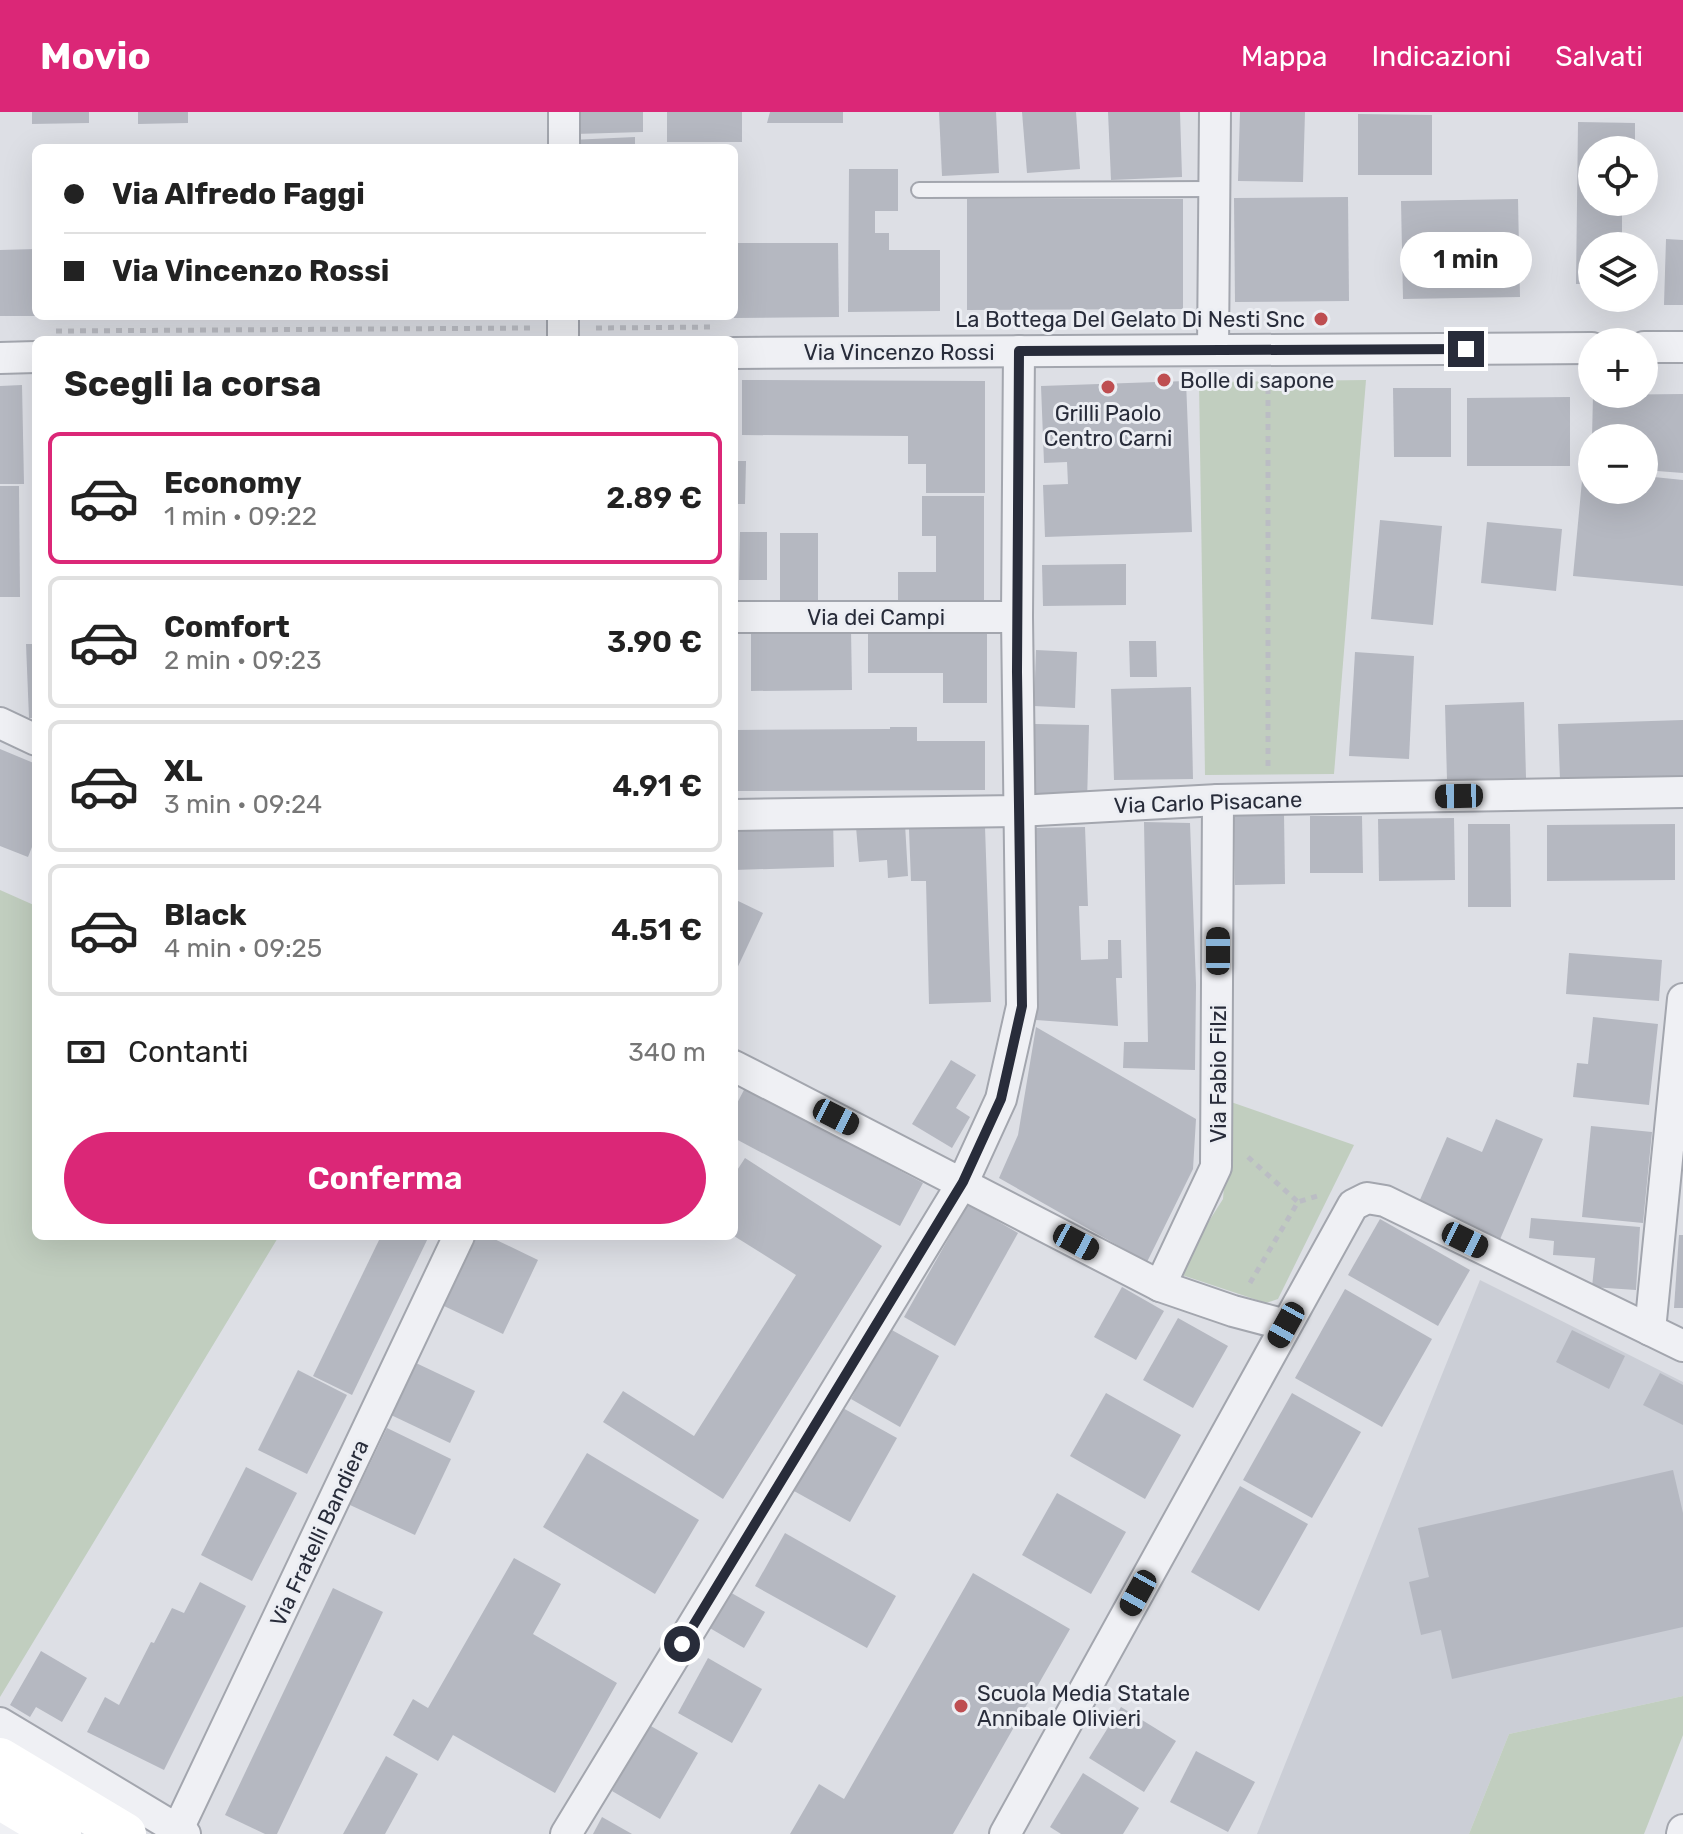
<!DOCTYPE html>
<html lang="it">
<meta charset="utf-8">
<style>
:root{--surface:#fff;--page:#f6f6f6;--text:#222;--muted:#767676;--line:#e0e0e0;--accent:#db2777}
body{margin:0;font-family:Rubik,sans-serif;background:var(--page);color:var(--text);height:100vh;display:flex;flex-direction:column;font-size:30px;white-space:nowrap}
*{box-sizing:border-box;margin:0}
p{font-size:26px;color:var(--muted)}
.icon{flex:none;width:44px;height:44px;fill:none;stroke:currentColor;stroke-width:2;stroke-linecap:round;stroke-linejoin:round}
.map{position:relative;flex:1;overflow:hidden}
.details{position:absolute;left:32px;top:224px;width:706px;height:904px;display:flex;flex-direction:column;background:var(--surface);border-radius:12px;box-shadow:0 8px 32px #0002}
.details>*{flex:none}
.guide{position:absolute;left:32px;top:32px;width:706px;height:176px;border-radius:12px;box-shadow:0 8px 32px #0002;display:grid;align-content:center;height:176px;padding:0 32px;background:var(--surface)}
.tools{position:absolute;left:1578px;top:24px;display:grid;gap:16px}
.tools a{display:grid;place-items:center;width:80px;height:80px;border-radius:50%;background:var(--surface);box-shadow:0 8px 32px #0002;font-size:40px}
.end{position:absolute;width:36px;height:36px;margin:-18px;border:10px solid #282c3a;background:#fff;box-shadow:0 0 0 4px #fff}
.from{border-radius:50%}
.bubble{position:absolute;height:56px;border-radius:28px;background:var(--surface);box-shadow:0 8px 32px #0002;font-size:26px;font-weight:600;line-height:56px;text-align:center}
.car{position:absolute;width:24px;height:48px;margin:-24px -12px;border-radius:10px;box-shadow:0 0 6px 2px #0007;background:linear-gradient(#222 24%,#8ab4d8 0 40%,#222 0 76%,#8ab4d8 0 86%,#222 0)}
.guide b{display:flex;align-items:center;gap:28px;height:76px;font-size:30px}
.guide b+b{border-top:2px solid var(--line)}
.guide i{width:20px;height:20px;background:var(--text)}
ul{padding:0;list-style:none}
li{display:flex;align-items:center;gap:24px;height:132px;margin:0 16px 12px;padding:0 16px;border:4px solid var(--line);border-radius:12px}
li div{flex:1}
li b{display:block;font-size:30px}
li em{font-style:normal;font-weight:600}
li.selected{border-color:var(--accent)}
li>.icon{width:72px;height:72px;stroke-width:1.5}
h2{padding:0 32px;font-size:36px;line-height:96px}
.pay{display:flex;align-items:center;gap:20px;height:88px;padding:0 32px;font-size:30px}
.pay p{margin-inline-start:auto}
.cta{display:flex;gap:16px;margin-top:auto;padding:16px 32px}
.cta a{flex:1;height:92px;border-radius:48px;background:var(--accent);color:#fff;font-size:32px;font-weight:600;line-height:92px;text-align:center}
header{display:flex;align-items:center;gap:48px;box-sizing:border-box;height:112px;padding:0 40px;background:var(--accent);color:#fff}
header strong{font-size:38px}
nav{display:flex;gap:44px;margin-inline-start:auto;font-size:28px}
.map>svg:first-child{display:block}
.built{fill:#cbced6}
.green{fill:#c1cebf}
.building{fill:#b5b8c1}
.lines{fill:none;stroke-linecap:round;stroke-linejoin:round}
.lane-casing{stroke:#a3a6ae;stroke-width:18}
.street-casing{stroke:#a3a6ae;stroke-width:34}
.path{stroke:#bbbdc4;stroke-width:5;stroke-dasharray:6 6;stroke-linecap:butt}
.lane{stroke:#eff0f4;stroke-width:14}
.street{stroke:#eff0f4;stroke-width:30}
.secondary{stroke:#fff;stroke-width:42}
.route{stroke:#282c3a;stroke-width:10}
.poi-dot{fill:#be4e51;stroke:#eceef3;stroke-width:3}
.labels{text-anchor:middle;stroke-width:6;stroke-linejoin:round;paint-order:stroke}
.poi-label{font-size:22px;fill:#282c3a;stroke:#eceef3;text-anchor:start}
.street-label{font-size:22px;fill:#282c3a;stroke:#eceef3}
</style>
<header>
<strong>Movio</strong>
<nav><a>Mappa</a><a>Indicazioni</a><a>Salvati</a></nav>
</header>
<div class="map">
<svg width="1683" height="1722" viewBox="0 0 1683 1722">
<rect width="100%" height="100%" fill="#dddfe5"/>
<polygon class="built" points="1480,1168 1683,1270 1683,1584 1509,1622 1469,1722 1257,1722"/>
<g class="green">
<polygon points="1366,268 1334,662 1205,663 1199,270"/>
<polygon points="0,778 36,794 36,1124 279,1124 0,1585"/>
<polygon points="1231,990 1354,1033 1278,1187 1266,1191 1176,1161 1223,1087"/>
<polygon points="1683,1584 1683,1623 1644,1722 1469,1722 1509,1622"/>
</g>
<g class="building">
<polygon points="32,0 89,0 89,11 32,12"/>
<polygon points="138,0 188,0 188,11 138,12"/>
<polygon points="575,0 643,0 643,20 575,22"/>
<rect x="667" y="0" width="75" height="30"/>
<polygon points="770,0 843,0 843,11 767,11"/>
<polygon points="939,0 996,0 999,61 942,64"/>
<polygon points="1022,0 1076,0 1080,57 1027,61"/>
<polygon points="1108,0 1180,0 1182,65 1111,68"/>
<polygon points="1240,0 1305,0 1303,70 1238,69"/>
<polygon points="1358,2 1432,3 1432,63 1358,63"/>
<polygon points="1578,10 1635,11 1635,38 1592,38 1592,90 1635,90 1635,100 1622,101 1622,134 1592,134 1592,172 1576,172"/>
<polygon points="635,25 635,36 571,36 571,28"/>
<polygon points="849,57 898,57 898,99 875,99 875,121 889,121 889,138 940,138 940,199 848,200"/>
<polygon points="1348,85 1349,189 1235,190 1234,86"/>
<polygon points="967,87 1183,87 1183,197 967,198"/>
<polygon points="1518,87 1520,185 1403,187 1401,89"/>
<polygon points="1666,127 1683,128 1683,193 1664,193"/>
<polygon points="734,131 838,131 839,205 734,206"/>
<polygon points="36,137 36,204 0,204 0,138"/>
<rect x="573" y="204" width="86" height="3"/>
<polygon points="742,268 985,269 985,381 926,381 926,352 908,352 908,324 742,323"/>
<polygon points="1186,269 1192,420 1045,425 1043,373 1068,372 1067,350 1044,351 1041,274"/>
<polygon points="22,273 24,372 0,372 0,274"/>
<polygon points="1393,276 1451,276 1451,345 1394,345"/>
<polygon points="1683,282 1683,361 1644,358 1644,326 1592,326 1593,283"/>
<polygon points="1570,285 1570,354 1467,354 1467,286"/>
<polygon points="734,349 746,349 745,392 734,392"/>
<polygon points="1583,358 1592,359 1592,378 1644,378 1644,364 1683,368 1683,474 1573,464"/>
<polygon points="0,374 19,374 20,485 0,485"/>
<polygon points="922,384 984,384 984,494 898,494 898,460 936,460 936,424 922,424"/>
<polygon points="1380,408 1442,414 1433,513 1371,507"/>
<polygon points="1487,410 1562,417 1556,479 1481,471"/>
<polygon points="740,420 767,420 767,468 739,468"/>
<rect x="780" y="421" width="38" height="75"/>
<polygon points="1126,452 1126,493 1043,494 1042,453"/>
<polygon points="751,517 851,517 852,578 751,579"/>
<polygon points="868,520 987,520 987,591 943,591 943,561 868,561"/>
<polygon points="1129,529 1156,529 1157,565 1130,565"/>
<polygon points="26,532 36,532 36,606 29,606"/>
<polygon points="1036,538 1077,540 1075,596 1034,594"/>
<polygon points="1355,540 1414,544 1409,647 1349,644"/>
<polygon points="1191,575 1193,667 1114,668 1111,577"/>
<polygon points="1524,590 1526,666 1447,668 1445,593"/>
<polygon points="1683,608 1683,665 1560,668 1558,612"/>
<polygon points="1035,612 1089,613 1087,691 1033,690"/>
<polygon points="890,615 917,615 917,629 985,629 985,678 734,679 734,618 890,617"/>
<polygon points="0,637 36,652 36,725 28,745 0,734"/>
<polygon points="1284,701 1285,772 1235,773 1234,702"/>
<polygon points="1310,704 1362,704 1363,761 1310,761"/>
<polygon points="833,706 834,755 734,758 734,709"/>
<polygon points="1454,706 1455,768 1379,769 1378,707"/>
<polygon points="1144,710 1190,711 1196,873 1195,958 1123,956 1124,930 1148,930"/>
<polygon points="905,712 908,764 888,766 887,748 859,750 856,715"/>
<polygon points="1468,712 1510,712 1511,795 1468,795"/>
<polygon points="1675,712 1675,768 1547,769 1547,713"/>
<polygon points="985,715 991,890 929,892 926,769 911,769 909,717"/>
<polygon points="1085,715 1088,794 1079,794 1081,848 1108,847 1108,828 1121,828 1122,866 1116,866 1118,914 1036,908 1033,716"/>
<polygon points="734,787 763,801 734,863"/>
<polygon points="1569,841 1662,848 1659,889 1566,882"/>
<polygon points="1593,905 1658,912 1649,993 1573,985 1577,951 1588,952"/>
<polygon points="1036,915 1196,1007 1193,1057 1147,1150 999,1066 1018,1023"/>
<polygon points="951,948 976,963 956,996 970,1005 952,1036 912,1012"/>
<polygon points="745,976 923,1071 900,1114 734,1026 734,997"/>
<polygon points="1496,1007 1543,1027 1498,1132 1416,1097 1447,1025 1482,1040"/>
<polygon points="1591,1014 1652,1020 1643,1111 1582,1105"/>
<polygon points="745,1046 882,1134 723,1387 603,1310 623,1279 694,1324 796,1163 734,1124 734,1063"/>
<polygon points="968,1092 1018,1121 955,1234 904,1205"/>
<polygon points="1531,1106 1640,1115 1636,1178 1592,1175 1595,1146 1553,1143 1554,1129 1529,1126"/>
<polygon points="1380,1107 1470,1158 1438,1214 1348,1163"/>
<polygon points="1679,1123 1683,1123 1683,1196 1674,1196"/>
<polygon points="381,1124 429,1124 352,1283 313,1264"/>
<polygon points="477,1124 488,1124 538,1148 503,1222 444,1194"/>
<polygon points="1122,1175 1164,1199 1136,1248 1094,1225"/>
<polygon points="1345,1177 1432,1227 1382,1315 1295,1266"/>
<polygon points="1178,1206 1228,1234 1193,1296 1143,1268"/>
<polygon points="890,1217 939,1244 900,1315 851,1287"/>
<polygon points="1572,1218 1625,1244 1609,1277 1556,1250"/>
<polygon points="416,1251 475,1279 450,1331 391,1303"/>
<polygon points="298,1258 347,1283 307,1362 258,1338"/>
<polygon points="1660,1261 1683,1273 1683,1313 1643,1293"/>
<polygon points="1106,1281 1181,1323 1145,1387 1070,1344"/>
<polygon points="1292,1281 1361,1320 1312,1406 1243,1368"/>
<polygon points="841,1295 897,1326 850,1410 794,1379"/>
<polygon points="387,1316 451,1347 415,1423 350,1393"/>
<polygon points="587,1341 699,1408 655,1482 543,1415"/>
<polygon points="246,1355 297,1381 252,1469 201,1443"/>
<polygon points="1673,1358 1683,1401 1683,1515 1452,1567 1441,1518 1421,1523 1409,1470 1429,1465 1418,1416"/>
<polygon points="1240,1374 1308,1412 1259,1499 1191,1460"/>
<polygon points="1057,1381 1126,1420 1091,1482 1022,1443"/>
<polygon points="785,1421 896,1484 867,1536 755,1474"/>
<polygon points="514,1446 561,1472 533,1522 617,1571 555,1681 453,1623 438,1649 393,1623 413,1587 428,1596"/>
<polygon points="973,1461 1070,1517 953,1722 790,1722 819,1672 844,1687"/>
<polygon points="200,1470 246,1494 164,1658 87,1620 105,1585 119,1593 151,1530 154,1531 172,1496 184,1501"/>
<polygon points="333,1476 383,1500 277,1722 265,1722 225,1703"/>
<polygon points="728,1479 765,1500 744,1536 708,1515"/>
<polygon points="41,1539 87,1566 62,1610 36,1595 30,1605 10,1593"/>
<polygon points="708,1546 762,1577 732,1631 678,1601"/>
<polygon points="1121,1595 1176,1629 1144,1680 1089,1646"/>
<polygon points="649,1613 698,1641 660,1707 612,1679"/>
<polygon points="1196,1639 1255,1670 1228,1720 1170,1690"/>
<polygon points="386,1644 418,1662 385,1722 343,1722"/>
<polygon points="1083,1661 1139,1696 1123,1722 1061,1722 1050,1715"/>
<polygon points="602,1705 632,1722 593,1722"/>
</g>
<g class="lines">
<defs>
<polyline id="lane" points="919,78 1214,77"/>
<g id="street">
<polyline points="564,36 564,0"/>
<polyline points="563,228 563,204"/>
<polyline points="1644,235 1683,235"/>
<polyline points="1213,238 1215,0"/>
<polyline points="734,241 1592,236"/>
<polyline points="0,246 36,245"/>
<polyline points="734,505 1017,505"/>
<polyline points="0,611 36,628"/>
<polyline points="734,703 1018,699 1218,688 1683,680"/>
<polyline points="734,954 1160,1174 1233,1199 1286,1213"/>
<polyline points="1160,1174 1216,1055 1218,688"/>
<polyline points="1650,1218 1683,887"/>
<polyline points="0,1611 185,1722"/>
<polyline points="0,1711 18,1722"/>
<polyline points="178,1717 459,1124"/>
<polyline points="566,1722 963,1070 1001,987 1022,894 1017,505 1019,239"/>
<polyline points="1005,1722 1353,1093 1367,1086 1385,1089 1683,1234"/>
<polyline points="1682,1722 1683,1718"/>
</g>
</defs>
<use href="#lane" class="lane-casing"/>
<use href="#street" class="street-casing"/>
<g class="path">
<polyline points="596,216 714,215"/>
<polyline points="56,219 530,216"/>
<polyline points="1268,654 1268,268"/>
<polyline points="1248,1045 1298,1090"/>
<polyline points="1250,1171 1298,1090 1321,1083"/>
</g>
<use href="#lane" class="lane"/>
<use href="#street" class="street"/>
<g class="secondary">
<polyline points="0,1647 125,1722"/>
<polyline points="0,1686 60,1722"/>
</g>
</g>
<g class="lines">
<polyline class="route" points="682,1532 963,1070 1001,987 1022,894 1017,560 1019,239 1466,237"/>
</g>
<g class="poi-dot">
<circle cx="1321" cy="207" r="8"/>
<circle cx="1164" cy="268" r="8"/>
<circle cx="1108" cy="275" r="8"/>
<circle cx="961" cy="1594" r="8"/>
</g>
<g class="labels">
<g class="poi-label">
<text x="1305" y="215" text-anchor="end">La Bottega Del Gelato Di Nesti Snc</text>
<text x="1180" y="276">Bolle di sapone</text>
<text x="1108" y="309" text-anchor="middle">Grilli Paolo<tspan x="1108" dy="25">Centro Carni</tspan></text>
<text x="977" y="1589">Scuola Media Statale<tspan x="977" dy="25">Annibale Olivieri</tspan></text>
</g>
<g class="street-label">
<text x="899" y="248">Via Vincenzo Rossi</text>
<text x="876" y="513">Via dei Campi</text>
<text transform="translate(1208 690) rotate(-2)" y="8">Via Carlo Pisacane</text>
<text transform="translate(1218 962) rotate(-90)" y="8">Via Fabio Filzi</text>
<text transform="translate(319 1421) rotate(-65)" y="8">Via Fratelli Bandiera</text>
</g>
</g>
</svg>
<div class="tools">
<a><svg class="icon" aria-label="locate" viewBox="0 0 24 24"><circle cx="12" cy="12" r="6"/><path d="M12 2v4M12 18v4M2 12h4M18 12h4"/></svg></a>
<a><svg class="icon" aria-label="layers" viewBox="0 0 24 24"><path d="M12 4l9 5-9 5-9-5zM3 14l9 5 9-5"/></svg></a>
<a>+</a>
<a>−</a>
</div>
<i class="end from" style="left:682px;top:1532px"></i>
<i class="end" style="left:1466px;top:237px"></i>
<div class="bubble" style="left:1400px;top:120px;width:132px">1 min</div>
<i class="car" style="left:1459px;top:684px;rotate:269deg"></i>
<i class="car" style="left:1218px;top:839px;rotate:0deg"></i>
<i class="car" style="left:836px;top:1005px;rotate:117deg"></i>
<i class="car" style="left:1465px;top:1128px;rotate:116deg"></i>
<i class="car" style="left:1076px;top:1130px;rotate:118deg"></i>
<i class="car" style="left:1286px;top:1213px;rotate:209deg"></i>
<i class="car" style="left:1138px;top:1481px;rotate:209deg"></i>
<div class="guide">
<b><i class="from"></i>Via Alfredo Faggi</b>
<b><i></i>Via Vincenzo Rossi</b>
</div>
<section class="details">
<h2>Scegli la corsa</h2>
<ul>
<li class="selected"><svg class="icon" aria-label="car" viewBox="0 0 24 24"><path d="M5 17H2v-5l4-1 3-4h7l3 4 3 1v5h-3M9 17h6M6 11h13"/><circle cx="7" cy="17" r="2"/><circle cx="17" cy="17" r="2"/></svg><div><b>Economy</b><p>1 min · 09:22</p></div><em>2.89 €</em></li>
<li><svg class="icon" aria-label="car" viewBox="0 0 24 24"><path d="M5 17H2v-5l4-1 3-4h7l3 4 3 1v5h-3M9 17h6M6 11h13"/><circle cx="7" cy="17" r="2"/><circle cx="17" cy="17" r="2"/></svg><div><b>Comfort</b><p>2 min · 09:23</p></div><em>3.90 €</em></li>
<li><svg class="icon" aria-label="car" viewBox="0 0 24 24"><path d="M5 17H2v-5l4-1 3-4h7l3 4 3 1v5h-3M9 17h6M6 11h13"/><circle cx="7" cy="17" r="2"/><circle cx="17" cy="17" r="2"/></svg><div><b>XL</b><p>3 min · 09:24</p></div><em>4.91 €</em></li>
<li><svg class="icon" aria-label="car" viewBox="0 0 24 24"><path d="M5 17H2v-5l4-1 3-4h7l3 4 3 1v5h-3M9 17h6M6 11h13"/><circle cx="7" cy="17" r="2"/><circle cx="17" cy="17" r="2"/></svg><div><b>Black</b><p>4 min · 09:25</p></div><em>4.51 €</em></li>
</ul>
<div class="pay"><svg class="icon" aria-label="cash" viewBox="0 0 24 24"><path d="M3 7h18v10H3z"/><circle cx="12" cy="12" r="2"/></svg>Contanti<p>340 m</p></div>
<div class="cta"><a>Conferma</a></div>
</section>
</div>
